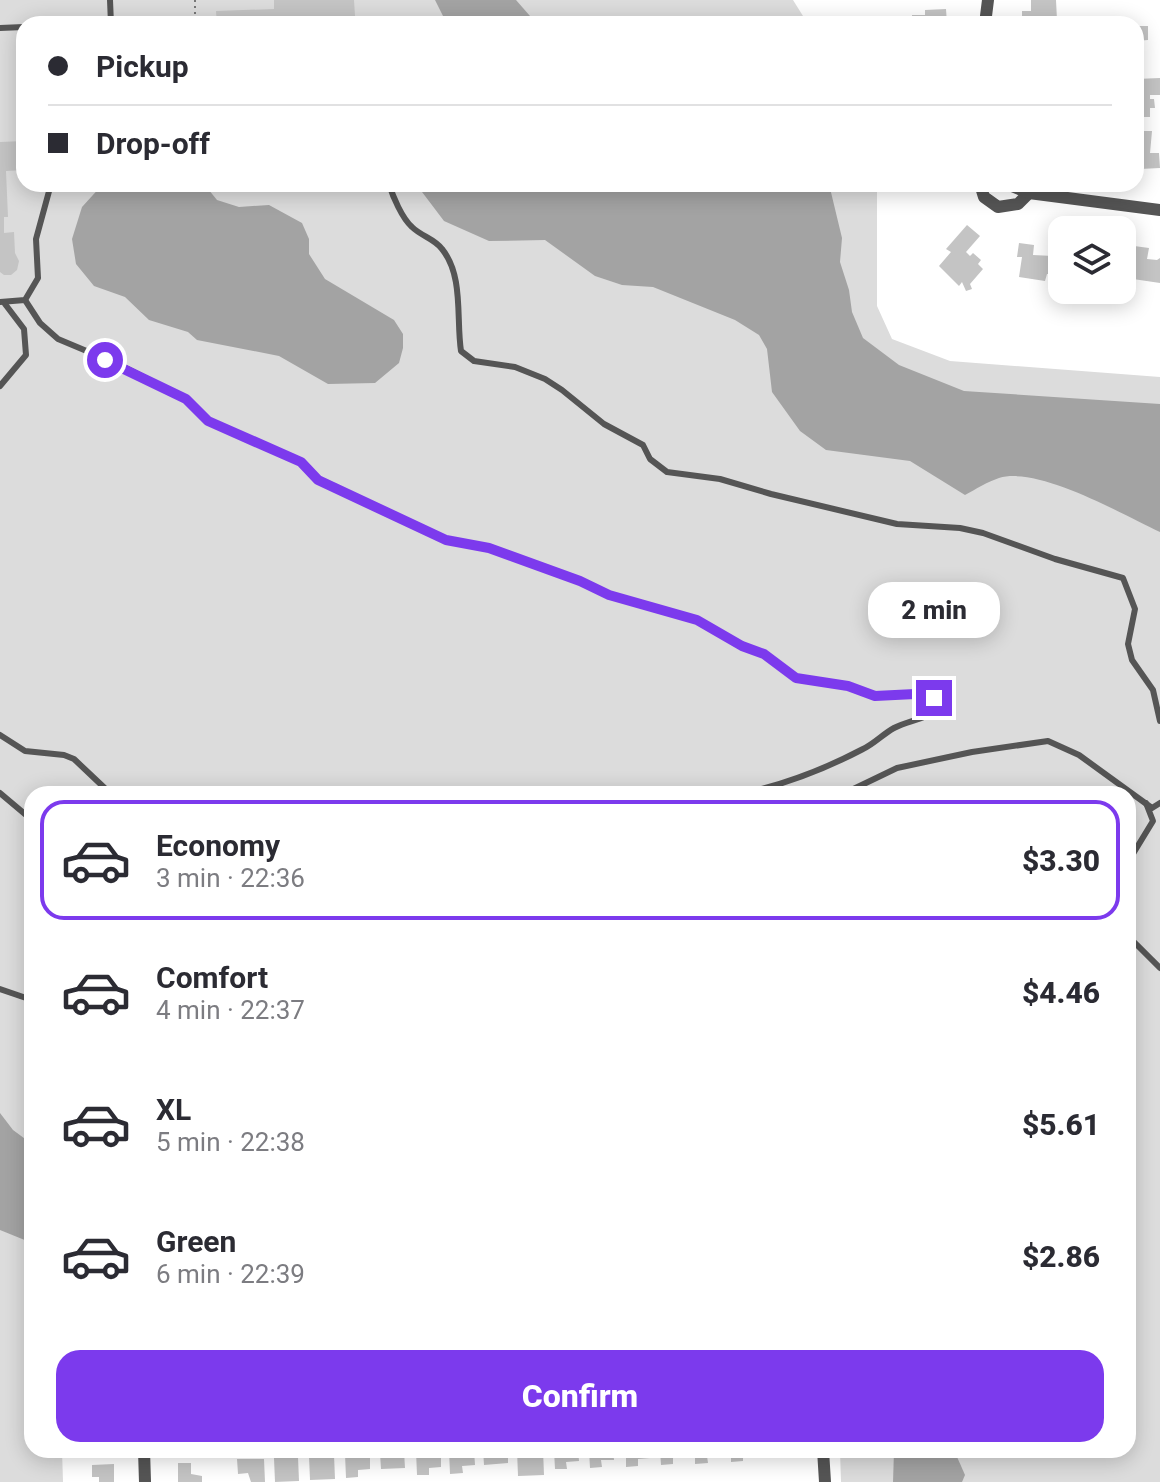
<!DOCTYPE html>
<meta charset="utf-8">
<style>
:root{--surface:#fff;--page:#f2f2f3;--text:#2b2b33;--muted:#7c7c81;--line:#e1e1e2;--accent:#7c3aed}
body{margin:0;font-family:Roboto,sans-serif;background:var(--page);color:var(--text);height:100vh;display:flex;flex-direction:column;font-size:30px;white-space:nowrap}
*{box-sizing:border-box;margin:0}
p{font-size:26px;color:var(--muted)}
.icon{flex:none;width:44px;height:44px;fill:none;stroke:currentColor;stroke-width:2;stroke-linecap:round;stroke-linejoin:round}
.map{position:relative;flex:1;overflow:hidden}
.panel{position:absolute;left:24px;top:786px;width:1112px;height:672px;display:flex;flex-direction:column;background:var(--surface);border-radius:24px;box-shadow:0 4px 20px #0003}
.panel>*{flex:none}
.top-card{position:absolute;left:16px;top:16px;width:1128px;height:176px;border-radius:24px;box-shadow:0 4px 20px #0003;display:grid;align-content:center;height:176px;padding:0 32px;background:var(--surface)}
.controls{position:absolute;left:1048px;top:216px;display:grid;gap:16px}
.controls a{display:grid;place-items:center;width:88px;height:88px;border-radius:16px;background:var(--surface);box-shadow:0 4px 20px #0003;font-size:40px}
.end{position:absolute;width:36px;height:36px;margin:-18px;border:10px solid #7c3aed;background:#fff;box-shadow:0 0 0 4px #fff}
.from{border-radius:50%}
.bubble{position:absolute;height:56px;border-radius:24px;background:var(--surface);box-shadow:0 4px 20px #0003;font-size:26px;font-weight:800;line-height:56px;text-align:center}
.top-card b{display:flex;align-items:center;gap:28px;height:76px;font-size:30px}
.top-card b+b{border-top:2px solid var(--line)}
.top-card i{width:20px;height:20px;background:var(--text)}
ul{padding:14px 0 0;list-style:none}
li{display:flex;align-items:center;gap:24px;height:120px;margin:0 16px 12px;padding:0 16px;border:4px solid transparent;border-radius:24px}
li div{flex:1}
li b{display:block;font-size:30px}
li em{font-style:normal;font-weight:800}
li.current{border-color:var(--accent)}
li>.icon{width:72px;height:72px;stroke-width:1.5}
.primary-button{display:flex;gap:16px;margin-top:auto;padding:16px 32px}
.primary-button a{flex:1;height:92px;border-radius:24px;background:var(--accent);color:#fff;font-size:32px;font-weight:800;line-height:92px;text-align:center}
.map>svg:first-child{display:block}
.green{fill:#dcdcdc}
.water{fill:#a3a3a3}
.building{fill:#c4c4c4}
.lines{fill:none;stroke-linecap:round;stroke-linejoin:round}
.path{stroke:#777;stroke-width:2;stroke-dasharray:2 4;stroke-linecap:butt}
.service{stroke:#555;stroke-width:6}
.minor{stroke:#555;stroke-width:12}
.route{stroke:#7c3aed;stroke-width:10}
</style>
<div class="map">
<svg width="1160" height="1482" viewBox="0 0 1160 1482">
<rect width="100%" height="100%" fill="#fff"/>
<polygon class="green" points="0,0 793,0 808,24 24,24 24,184 877,184 877,306 892,339 950,361 1160,377 1160,1482 841,1482 840,1450 1128,1450 1128,794 32,794 32,1450 62,1450 63,1482 0,1482"/>
<g class="water">
<polygon points="435,0 516,0 537,24 447,24"/>
<polygon points="103,184 204,184 217,200 239,207 269,205 302,223 309,239 309,254 325,279 394,320 403,334 403,348 399,363 375,383 328,384 279,356 197,340 188,332 149,320 125,297 94,286 76,264 72,239 82,207"/>
<path d="M420,184H829L842,238L840,262L849,290L852,312L863,338L899,365L964,391L1160,404V532C1121,514 1040,466 999,478C987,482 976,489 965,495L910,461L826,450L800,431L772,392L767,349L759,335L735,320L653,287L622,285L595,276L545,240L489,241L444,221L419,188Z"/>
<polygon points="0,1113 13,1130 32,1144 32,1243 0,1230"/>
<polygon points="894,1450 954,1450 965,1475 962,1482 893,1482"/>
</g>
<g class="building">
<polygon points="274,0 354,0 355,16 312,18 312,24 217,24 216,11 274,9"/>
<polygon points="1031,0 1056,0 1057,20 1042,21 1042,24 1022,24 1022,11 1031,11"/>
<polygon points="946,9 947,24 912,24 912,15 925,15 925,10"/>
<polygon points="1136,26 1148,26 1148,40 1136,41"/>
<polygon points="1160,78 1160,95 1150,95 1150,99 1154,99 1155,108 1150,108 1150,117 1136,117 1136,79"/>
<polygon points="1136,131 1152,131 1150,153 1159,153 1160,168 1140,169 1140,165 1136,165"/>
<polygon points="24,141 24,170 6,171 8,217 4,217 4,233 14,232 15,253 19,261 17,270 11,275 4,275 0,272 0,142"/>
<polygon points="967,225 980,236 966,252 970,256 973,253 981,260 978,264 983,269 970,284 972,289 966,291 962,282 959,286 939,266 951,252 946,249"/>
<polygon points="1019,243 1034,245 1033,255 1053,256 1051,274 1047,274 1045,281 1019,277 1022,257 1017,257"/>
<polygon points="1134,246 1149,248 1147,259 1157,260 1160,258 1160,283 1133,279 1135,267 1131,267"/>
<polygon points="441,1450 441,1467 429,1468 429,1475 417,1475 416,1451"/>
<polygon points="449,1450 474,1450 475,1465 462,1466 463,1473 450,1474"/>
<polygon points="483,1450 508,1450 508,1463 484,1465"/>
<polygon points="517,1450 543,1450 544,1475 518,1476"/>
<polygon points="554,1450 578,1450 579,1461 566,1462 567,1469 555,1469"/>
<polygon points="589,1450 613,1450 614,1460 601,1460 602,1467 590,1468"/>
<polygon points="626,1450 650,1450 650,1458 638,1459 638,1466 626,1467"/>
<polygon points="660,1450 685,1450 685,1457 673,1457 673,1464 661,1465"/>
<polygon points="695,1450 719,1450 720,1455 707,1456 708,1463 695,1464"/>
<polygon points="731,1450 755,1450 755,1454 743,1454 743,1461 731,1462"/>
<polygon points="404,1451 405,1468 381,1469 380,1453"/>
<polygon points="370,1453 370,1469 358,1470 358,1477 346,1478 345,1454"/>
<polygon points="334,1455 335,1479 310,1480 309,1456"/>
<polygon points="298,1457 299,1481 275,1482 274,1458"/>
<polygon points="237,1459 264,1459 265,1482 251,1482 248,1473 238,1474"/>
<polygon points="178,1463 191,1463 191,1474 202,1476 202,1482 178,1482"/>
<polygon points="114,1464 114,1482 99,1482 99,1477 92,1477 92,1465"/>
</g>
<g class="lines">
<polyline class="path" points="195,0 195,24"/>
<g class="service">
<polyline points="110,0 111,24"/>
<polyline points="79,24 111,22"/>
<polyline points="0,28 24,27"/>
<path d="M389,184C393,197 402,218 412,227C421,236 435,239 442,249C464,276 456,319 461,351L474,361L515,367L545,379L562,390L604,424L643,445L650,459L667,472L720,479L771,494L897,524L960,528L983,533L1055,559L1123,578L1135,609L1128,644L1132,660L1153,690L1160,721"/>
<path d="M25,300L40,323L58,339L120,365L186,399L208,421L301,462L318,480L446,540L489,548L580,581L609,595L697,620L742,646L764,654L796,678L848,686L875,696L915,694L934,698L938,708C926,720 909,720 894,728C883,734 874,744 863,749C825,769 783,785 741,794"/>
<polyline points="0,302 25,300 38,278 36,239 51,184"/>
<polyline points="0,386 26,355 24,329 5,304"/>
<polyline points="0,735 25,751 64,755 74,759 111,794"/>
<polyline points="0,793 32,820"/>
<polyline points="843,794 897,768 972,752 1048,741 1079,755 1152,808 1160,803"/>
<polyline points="1128,862 1153,821 1146,803"/>
<polyline points="1128,936 1160,968"/>
<polyline points="0,989 32,1000"/>
</g>
<g class="minor">
<polyline points="985,24 988,0"/>
<polyline points="980,184 984,197 998,207 1018,204 1029,193"/>
<polyline points="1007,184 1029,193 1160,210"/>
<polyline points="144,1450 145,1482"/>
<polyline points="823,1450 825,1482"/>
</g>
</g>
<g class="lines">
<polyline class="route" points="105,360 186,399 208,421 301,462 318,480 446,540 489,548 580,581 609,595 697,620 742,646 764,654 796,678 848,686 875,696 915,694 934,698"/>
</g>
</svg>
<div class="controls">
<a><svg class="icon" aria-label="layers" viewBox="0 0 24 24"><path d="M12 4l9 5-9 5-9-5zM3 14l9 5 9-5"/></svg></a>
</div>
<i class="end from" style="left:105px;top:360px"></i>
<i class="end" style="left:934px;top:698px"></i>
<div class="bubble" style="left:868px;top:582px;width:132px">2 min</div>
<div class="top-card">
<b><i class="from"></i>Pickup</b>
<b><i></i>Drop-off</b>
</div>
<section class="panel">
<ul>
<li class="current"><svg class="icon" aria-label="car" viewBox="0 0 24 24"><path d="M5 17H2v-5l4-1 3-4h7l3 4 3 1v5h-3M9 17h6M6 11h13"/><circle cx="7" cy="17" r="2"/><circle cx="17" cy="17" r="2"/></svg><div><b>Economy</b><p>3 min · 22:36</p></div><em>$3.30</em></li>
<li><svg class="icon" aria-label="car" viewBox="0 0 24 24"><path d="M5 17H2v-5l4-1 3-4h7l3 4 3 1v5h-3M9 17h6M6 11h13"/><circle cx="7" cy="17" r="2"/><circle cx="17" cy="17" r="2"/></svg><div><b>Comfort</b><p>4 min · 22:37</p></div><em>$4.46</em></li>
<li><svg class="icon" aria-label="car" viewBox="0 0 24 24"><path d="M5 17H2v-5l4-1 3-4h7l3 4 3 1v5h-3M9 17h6M6 11h13"/><circle cx="7" cy="17" r="2"/><circle cx="17" cy="17" r="2"/></svg><div><b>XL</b><p>5 min · 22:38</p></div><em>$5.61</em></li>
<li><svg class="icon" aria-label="car" viewBox="0 0 24 24"><path d="M5 17H2v-5l4-1 3-4h7l3 4 3 1v5h-3M9 17h6M6 11h13"/><circle cx="7" cy="17" r="2"/><circle cx="17" cy="17" r="2"/></svg><div><b>Green</b><p>6 min · 22:39</p></div><em>$2.86</em></li>
</ul>
<div class="primary-button"><a>Confirm</a></div>
</section>
</div>
